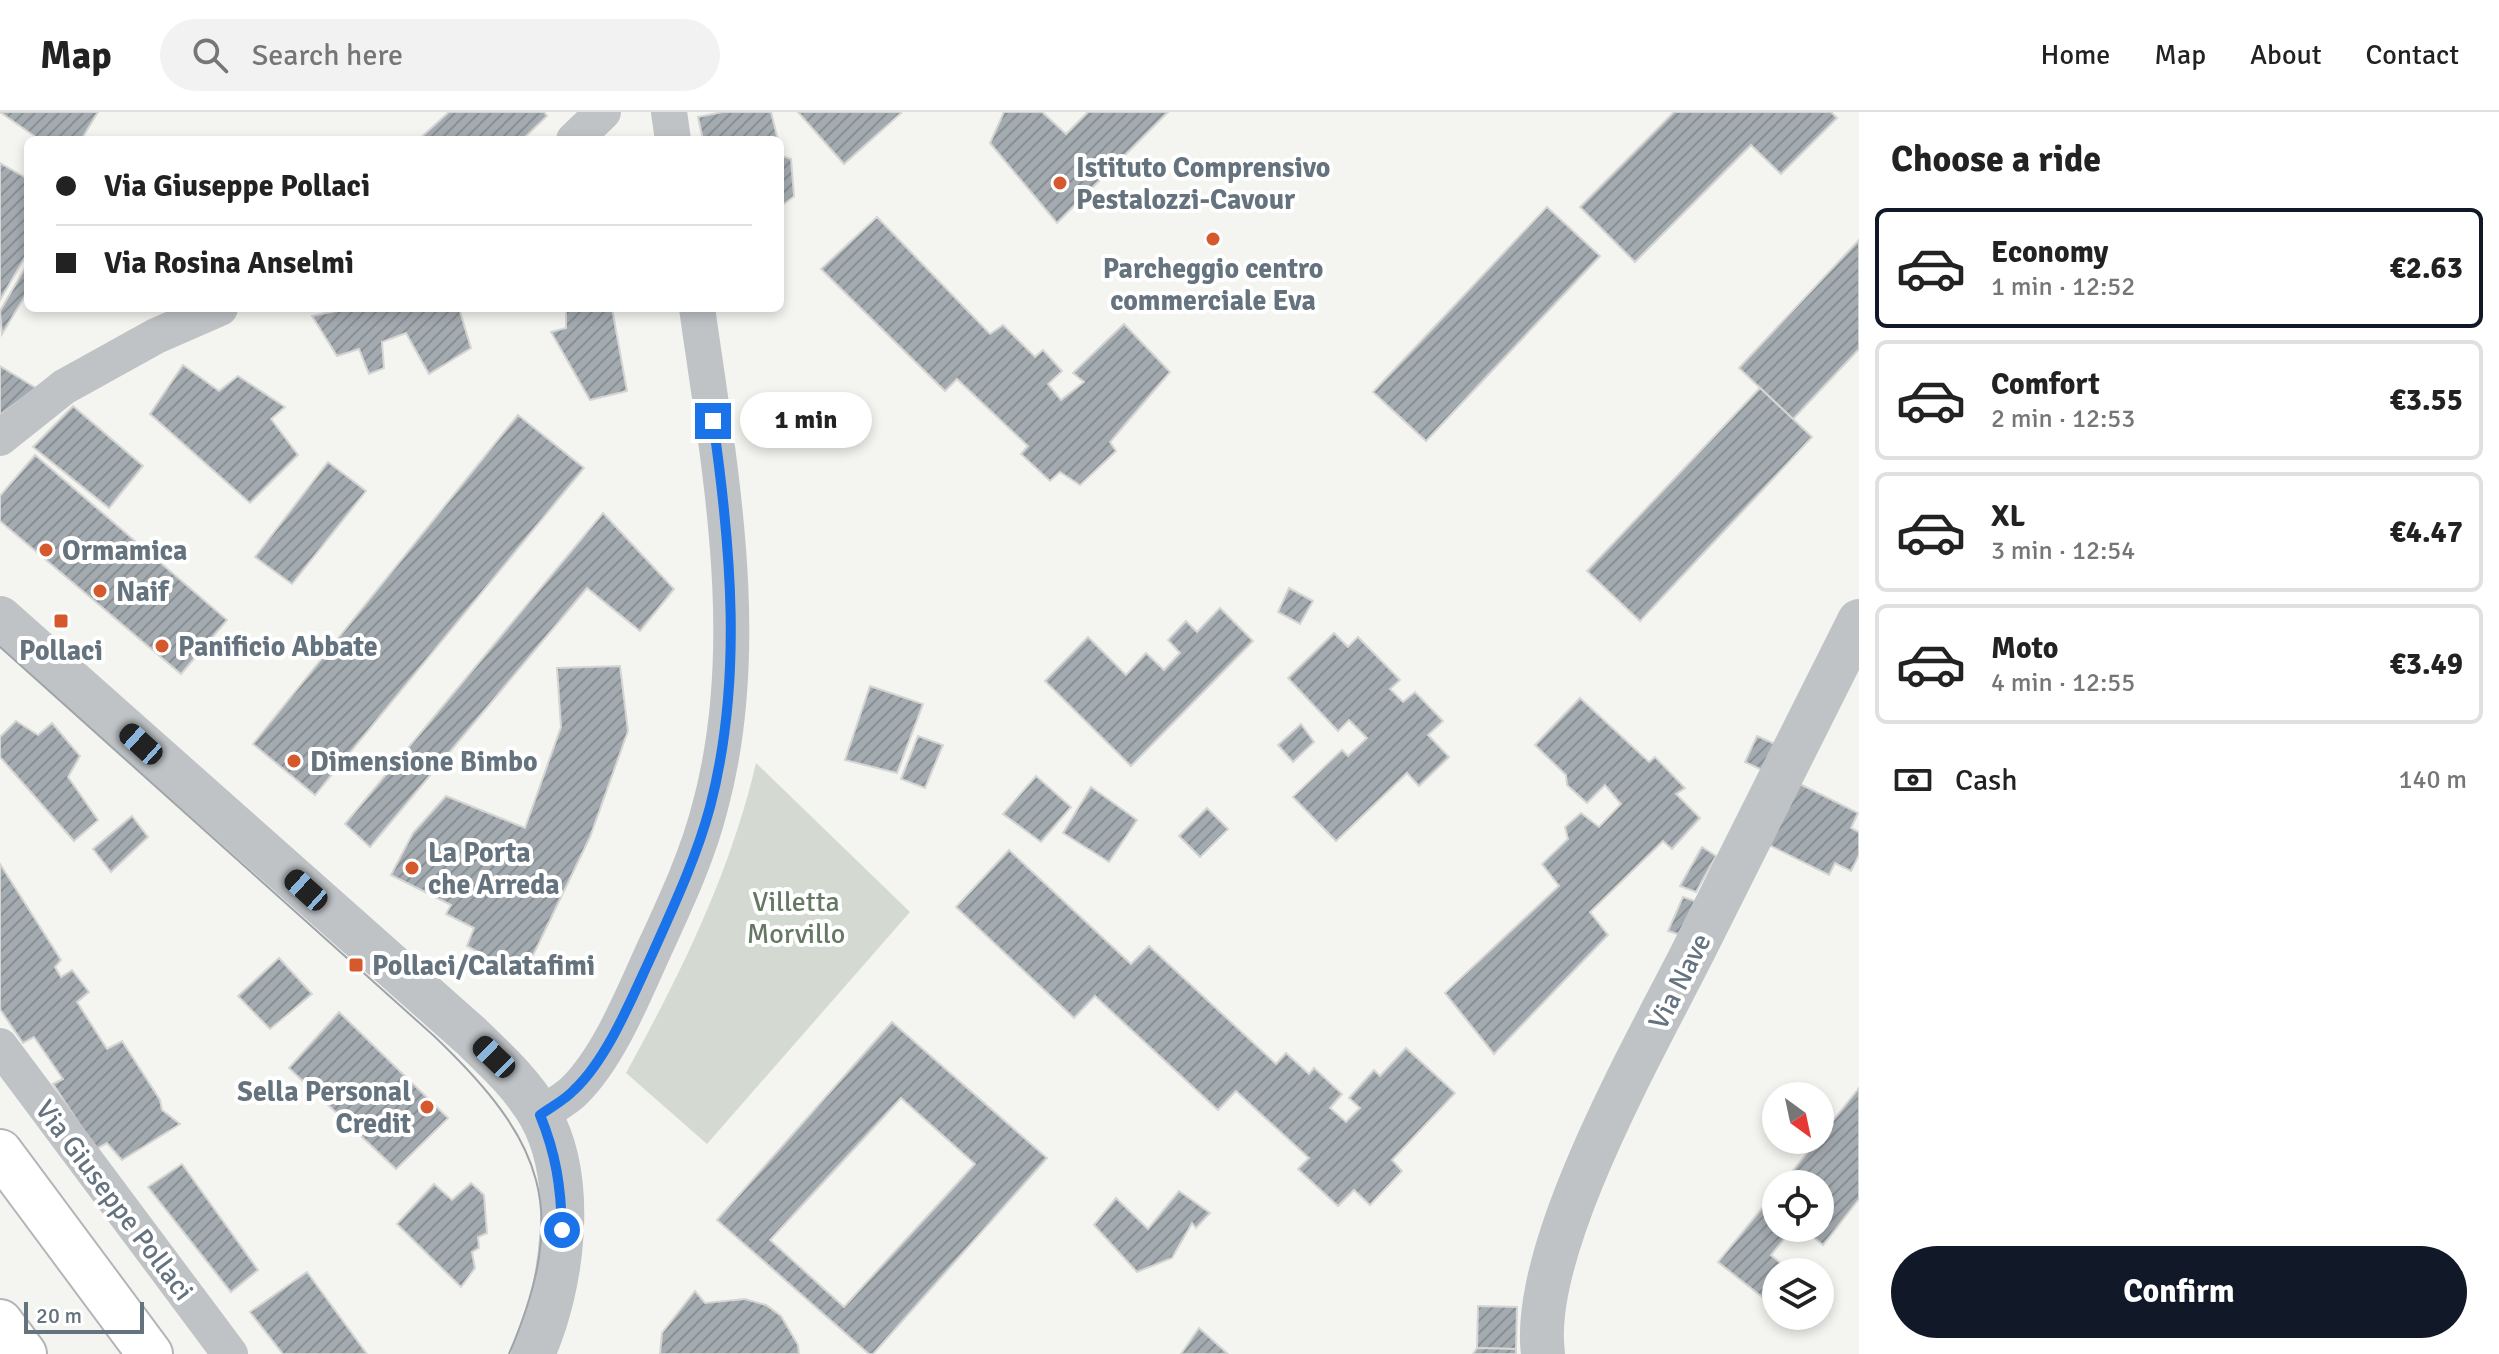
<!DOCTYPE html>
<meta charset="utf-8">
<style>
:root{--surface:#fff;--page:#f2f2f2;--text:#222;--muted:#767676;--line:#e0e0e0;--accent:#111827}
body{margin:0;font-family:Signika,sans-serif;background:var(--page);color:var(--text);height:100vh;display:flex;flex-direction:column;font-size:30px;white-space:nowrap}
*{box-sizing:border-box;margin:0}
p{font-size:26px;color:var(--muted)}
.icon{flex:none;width:44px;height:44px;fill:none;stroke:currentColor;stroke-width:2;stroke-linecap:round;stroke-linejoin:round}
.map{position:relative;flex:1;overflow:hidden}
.details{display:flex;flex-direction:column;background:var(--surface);width:640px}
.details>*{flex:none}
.hud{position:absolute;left:24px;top:24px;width:760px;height:176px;border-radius:12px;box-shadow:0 4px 12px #0003;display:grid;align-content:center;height:176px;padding:0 32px;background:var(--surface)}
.needle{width:52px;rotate:147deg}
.tools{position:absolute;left:1762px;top:970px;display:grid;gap:16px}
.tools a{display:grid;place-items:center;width:72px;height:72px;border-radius:50%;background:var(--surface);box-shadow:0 4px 12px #0003;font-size:40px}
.scale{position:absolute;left:24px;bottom:20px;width:120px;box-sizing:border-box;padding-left:8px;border:4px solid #65737f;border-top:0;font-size:22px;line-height:28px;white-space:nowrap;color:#65737f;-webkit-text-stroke:6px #fff;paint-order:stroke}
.end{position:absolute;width:36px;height:36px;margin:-18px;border:10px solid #1a73e8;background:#fff;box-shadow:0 0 0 4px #fff}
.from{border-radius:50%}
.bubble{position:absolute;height:56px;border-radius:28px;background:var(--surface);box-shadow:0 4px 12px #0003;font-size:26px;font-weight:800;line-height:56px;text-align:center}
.car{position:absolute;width:24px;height:48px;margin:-24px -12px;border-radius:10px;box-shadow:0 0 6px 2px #0007;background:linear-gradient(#222 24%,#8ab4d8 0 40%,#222 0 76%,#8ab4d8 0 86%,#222 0)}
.hud b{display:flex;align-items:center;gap:28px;height:76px;font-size:30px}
.hud b+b{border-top:2px solid var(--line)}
.hud i{width:20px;height:20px;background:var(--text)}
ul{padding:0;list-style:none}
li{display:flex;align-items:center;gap:24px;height:120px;margin:0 16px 12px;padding:0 16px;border:4px solid var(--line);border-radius:12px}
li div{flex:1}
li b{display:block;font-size:30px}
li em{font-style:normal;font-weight:800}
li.current{border-color:var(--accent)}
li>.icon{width:72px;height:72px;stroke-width:1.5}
h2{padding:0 32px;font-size:36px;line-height:96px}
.pay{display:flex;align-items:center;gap:20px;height:88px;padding:0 32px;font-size:30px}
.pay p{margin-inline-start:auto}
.cta{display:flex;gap:16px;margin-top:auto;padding:16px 32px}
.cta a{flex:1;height:92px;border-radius:48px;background:var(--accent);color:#fff;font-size:32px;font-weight:800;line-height:92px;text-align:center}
header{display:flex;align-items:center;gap:48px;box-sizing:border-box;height:112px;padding:0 40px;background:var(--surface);border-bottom:2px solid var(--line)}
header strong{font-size:38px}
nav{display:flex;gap:44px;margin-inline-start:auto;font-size:28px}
.search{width:560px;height:72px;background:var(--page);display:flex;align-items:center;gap:20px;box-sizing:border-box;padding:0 28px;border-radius:44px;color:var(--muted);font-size:30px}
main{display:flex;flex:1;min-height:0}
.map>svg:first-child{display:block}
.green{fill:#d4dad1}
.building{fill:url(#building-hatch);stroke:#d5d5d3;stroke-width:2;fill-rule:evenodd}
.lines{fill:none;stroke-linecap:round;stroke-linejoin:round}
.primary-casing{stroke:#b3b6b9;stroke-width:48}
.minor{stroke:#bfc3c6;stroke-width:36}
.tertiary{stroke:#bfc3c6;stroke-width:44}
.primary{stroke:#fff;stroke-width:44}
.tram{stroke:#9fa4a9;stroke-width:2}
.route{stroke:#1a73e8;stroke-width:10}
.poi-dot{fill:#d6582d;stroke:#fff;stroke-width:3}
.labels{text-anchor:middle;stroke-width:8;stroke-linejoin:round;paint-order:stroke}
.poi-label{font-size:28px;font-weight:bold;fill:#65737f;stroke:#fff;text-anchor:start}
.park-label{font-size:28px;fill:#667763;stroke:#fff}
.street-label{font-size:28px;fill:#65737f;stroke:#fff}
</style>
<header>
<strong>Map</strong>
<div class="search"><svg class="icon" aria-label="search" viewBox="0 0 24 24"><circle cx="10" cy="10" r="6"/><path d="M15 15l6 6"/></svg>Search here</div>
<nav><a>Home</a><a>Map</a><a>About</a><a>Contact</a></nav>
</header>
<main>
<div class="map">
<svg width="1859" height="1242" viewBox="0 0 1859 1242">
<defs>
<pattern id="building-hatch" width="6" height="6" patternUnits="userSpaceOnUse" patternTransform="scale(2)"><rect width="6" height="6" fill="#a4abb0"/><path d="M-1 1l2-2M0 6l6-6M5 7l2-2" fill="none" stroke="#899094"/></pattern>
</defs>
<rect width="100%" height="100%" fill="#f4f4f0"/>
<path class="green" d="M756,651L910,800L707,1032L626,961C681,861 730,762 756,651Z"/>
<g class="building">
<polygon points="0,0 98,0 81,28 40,28"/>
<polygon points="449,0 544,0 547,4 522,28 418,28"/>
<polygon points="723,0 771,0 778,28 703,28 698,5"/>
<polygon points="798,0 900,0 901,1 844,52"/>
<polygon points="1004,0 1042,0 1066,22 1088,0 1168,0 1057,111 990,31"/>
<polygon points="1674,0 1831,0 1837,6 1781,62 1751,33 1635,150 1580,95"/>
<polygon points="780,38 782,44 791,47 794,84 780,95"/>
<polygon points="0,51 28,67 28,140 0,188"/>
<polygon points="1547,95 1600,144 1426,329 1373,280"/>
<polygon points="877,105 990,222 1003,213 1035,245 1043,238 1062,259 1048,272 1061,288 1084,270 1073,261 1124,212 1170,260 1110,330 1116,339 1080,373 1060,360 1050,369 1021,342 1028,334 957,267 945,279 821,157"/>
<polygon points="1859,128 1859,237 1793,307 1739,256"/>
<polygon points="28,151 28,179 2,222 0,199"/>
<polygon points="350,196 459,196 471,236 429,262 406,221 382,230 384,256 369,262 359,237 337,244 312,204"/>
<polygon points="566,196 612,196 627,279 590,288 551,220 566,216"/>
<polygon points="183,253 219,279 238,264 285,295 271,307 298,343 250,391 150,302"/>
<polygon points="0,254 36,276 0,303"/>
<polygon points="1760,276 1812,325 1640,509 1587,459"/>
<polygon points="73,294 143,354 109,396 33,335"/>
<polygon points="518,303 584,356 315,683 253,632"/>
<polygon points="35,343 227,508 181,562 0,409 0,384"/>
<polygon points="328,350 366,379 292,472 255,445"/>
<polygon points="603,401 674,477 640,519 587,476 370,735 345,712"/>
<polygon points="1289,476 1313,489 1300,512 1278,500"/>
<polygon points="1220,496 1253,529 1131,654 1045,569 1088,525 1126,563 1146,541 1164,558 1180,541 1168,528 1186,509 1197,520"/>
<polygon points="1334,521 1348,535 1358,525 1400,568 1390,577 1403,590 1415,580 1443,609 1428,623 1449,645 1419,674 1407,661 1336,729 1293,685 1342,638 1348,644 1367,626 1349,608 1338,619 1288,566"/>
<polygon points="620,554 628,619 590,725 523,864 467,834 474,816 446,802 451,793 391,763 413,721 446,684 525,716 561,615 557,556"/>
<polygon points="870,574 923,592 897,661 845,648"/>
<polygon points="1580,586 1649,650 1655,645 1685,676 1676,682 1700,706 1672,737 1663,729 1590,800 1608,823 1494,942 1445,881 1559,774 1542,752 1568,727 1565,715 1581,701 1599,715 1621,692 1605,673 1587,691 1567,673 1566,663 1535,633"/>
<polygon points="16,609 38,623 52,611 80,644 68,665 98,708 74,729 0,645 0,625"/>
<polygon points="1301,612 1314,630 1293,650 1278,633"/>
<polygon points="918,624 943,633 925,676 901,667"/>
<polygon points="1757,624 1775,632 1762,658 1745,650"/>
<polygon points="1036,664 1071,695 1041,730 1003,702"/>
<polygon points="1796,670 1858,701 1851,716 1859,720 1859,743 1851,759 1835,751 1829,763 1765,731"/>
<polygon points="1091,675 1137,708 1109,750 1063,721"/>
<polygon points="1207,696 1228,717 1200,745 1179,724"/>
<polygon points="132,704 148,725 111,760 93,737"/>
<polygon points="1702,735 1716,744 1696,780 1680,774"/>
<polygon points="1009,738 1131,852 1149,834 1276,952 1286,941 1309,962 1314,956 1342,982 1330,996 1346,1010 1360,996 1349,986 1374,958 1380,964 1406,936 1455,981 1392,1048 1402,1059 1370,1093 1354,1078 1338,1094 1298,1057 1309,1046 1236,979 1218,998 1095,884 1074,906 956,795"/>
<polygon points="0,752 61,848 55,855 61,865 72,858 89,880 77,890 107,937 122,929 160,988 162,998 180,1012 122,1048 107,1031 96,1037 53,972 63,967 34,925 23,931 0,897"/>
<polygon points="1683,785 1695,789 1681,823 1668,819"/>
<polygon points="279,846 312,882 270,917 238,884"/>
<polygon points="339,900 448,1006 396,1057 289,956"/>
<path d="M892,910L1047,1046L873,1242H869L717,1108ZM901,986L975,1052L844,1195L770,1128Z"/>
<polygon points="1859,976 1859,1087 1823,1133 1802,1116 1820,1116 1820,1072 1782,1072"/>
<polygon points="182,1052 258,1158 231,1180 148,1075"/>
<polygon points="471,1071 484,1083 487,1121 478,1125 479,1136 472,1140 475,1156 461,1175 397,1112 434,1072 452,1088"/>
<polygon points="1179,1079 1210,1101 1196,1116 1192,1111 1172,1146 1137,1160 1094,1113 1116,1086 1148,1117"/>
<polygon points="1776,1079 1776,1116 1793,1116 1771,1143 1791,1160 1776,1160 1776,1186 1771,1192 1718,1150"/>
<polygon points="307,1160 367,1242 283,1242 250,1200"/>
<polygon points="695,1179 705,1191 745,1187 766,1193 781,1204 798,1233 799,1242 660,1242 662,1221"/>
<polygon points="1478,1194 1517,1195 1516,1237 1477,1236"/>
<polygon points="1199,1216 1228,1242 1181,1242"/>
<polygon points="1477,1236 1516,1237 1516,1242 1473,1242"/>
</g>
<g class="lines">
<defs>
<g id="primary">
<polyline points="0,1040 150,1242"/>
<polyline points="0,1210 24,1242"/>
</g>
</defs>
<use href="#primary" class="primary-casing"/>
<g class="minor">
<polyline points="669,0 673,28"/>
<polyline points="574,28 603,0"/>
<polyline points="0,326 64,275 156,224 220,196"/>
<polyline points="0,934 230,1242"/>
<path d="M540,1003C551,995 565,988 574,979C608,946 633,884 652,842C674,794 697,746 710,695C754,533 720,359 697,196"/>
</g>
<g class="tertiary">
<path d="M0,506L471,924C496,948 523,973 540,1003C577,1069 563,1175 533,1242"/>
<path d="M1543,1242C1529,1136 1647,932 1696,834C1751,725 1805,617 1859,509"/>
</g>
<use href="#primary" class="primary"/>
<path class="tram" d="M0,535L434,924C544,1029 571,1097 509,1242"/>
</g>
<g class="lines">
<path class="route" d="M562,1118C561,1075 556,1042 540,1003C551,995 565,988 574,978C607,947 631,888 650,847C672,798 696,747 710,695C743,569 731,435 713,309"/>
</g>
<g class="poi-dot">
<circle cx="1060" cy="71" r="8"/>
<circle cx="1213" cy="127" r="8"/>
<circle cx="46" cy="438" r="8"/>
<circle cx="100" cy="479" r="8"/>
<rect x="53" y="501" width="16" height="16" rx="4"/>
<circle cx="162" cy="534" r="8"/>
<circle cx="294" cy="649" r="8"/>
<circle cx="412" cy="756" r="8"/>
<rect x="348" y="845" width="16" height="16" rx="4"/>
<circle cx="427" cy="995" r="8"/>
</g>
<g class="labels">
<g class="poi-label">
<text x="1076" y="65">Istituto Comprensivo<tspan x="1076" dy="32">Pestalozzi-Cavour</tspan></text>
<text x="1213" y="166" text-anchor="middle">Parcheggio centro<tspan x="1213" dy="32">commerciale Eva</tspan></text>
<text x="62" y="448">Ormamica</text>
<text x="116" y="489">Naif</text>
<text x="178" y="544">Panificio Abbate</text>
<text x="61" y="548" text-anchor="middle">Pollaci</text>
<text x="310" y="659">Dimensione Bimbo</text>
<text x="428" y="750">La Porta<tspan x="428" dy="32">che Arreda</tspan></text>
<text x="372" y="863">Pollaci/Calatafimi</text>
<text x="411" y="989" text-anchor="end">Sella Personal<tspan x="411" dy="32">Credit</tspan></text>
</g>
<g class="park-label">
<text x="796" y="799">Villetta<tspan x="796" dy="32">Morvillo</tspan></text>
</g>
<g class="street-label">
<text transform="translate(1679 869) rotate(-63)" y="10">Via Nave</text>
<text transform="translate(115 1088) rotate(53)" y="10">Via Giuseppe Pollaci</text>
</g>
</g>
</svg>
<div class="tools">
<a><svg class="needle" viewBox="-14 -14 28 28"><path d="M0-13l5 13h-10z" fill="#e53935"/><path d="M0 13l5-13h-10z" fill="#767676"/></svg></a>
<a><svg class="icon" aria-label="locate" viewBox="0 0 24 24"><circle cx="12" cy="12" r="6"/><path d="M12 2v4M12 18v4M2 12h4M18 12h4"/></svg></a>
<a><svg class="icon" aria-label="layers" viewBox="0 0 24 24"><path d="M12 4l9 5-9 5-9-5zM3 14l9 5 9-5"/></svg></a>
</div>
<div class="scale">20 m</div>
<i class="end from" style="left:562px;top:1118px"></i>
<i class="end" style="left:713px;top:309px"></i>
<div class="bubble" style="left:740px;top:280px;width:132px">1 min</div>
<i class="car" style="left:141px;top:632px;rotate:312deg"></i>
<i class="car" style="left:306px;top:778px;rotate:312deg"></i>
<i class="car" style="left:494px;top:945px;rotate:314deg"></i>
<div class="hud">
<b><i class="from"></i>Via Giuseppe Pollaci</b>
<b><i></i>Via Rosina Anselmi</b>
</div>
</div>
<section class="details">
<h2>Choose a ride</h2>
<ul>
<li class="current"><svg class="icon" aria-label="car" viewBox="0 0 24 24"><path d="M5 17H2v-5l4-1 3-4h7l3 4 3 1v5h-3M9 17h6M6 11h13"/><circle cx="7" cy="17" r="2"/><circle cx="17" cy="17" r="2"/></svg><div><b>Economy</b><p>1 min · 12:52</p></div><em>€2.63</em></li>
<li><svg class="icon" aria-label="car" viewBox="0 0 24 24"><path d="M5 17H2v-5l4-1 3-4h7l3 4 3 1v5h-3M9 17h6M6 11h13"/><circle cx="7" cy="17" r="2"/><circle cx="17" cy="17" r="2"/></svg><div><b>Comfort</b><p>2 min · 12:53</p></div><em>€3.55</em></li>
<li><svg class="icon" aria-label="car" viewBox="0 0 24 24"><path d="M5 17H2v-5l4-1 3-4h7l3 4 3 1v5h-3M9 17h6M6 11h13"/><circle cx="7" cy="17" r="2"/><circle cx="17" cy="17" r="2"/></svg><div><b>XL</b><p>3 min · 12:54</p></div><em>€4.47</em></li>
<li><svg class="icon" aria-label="car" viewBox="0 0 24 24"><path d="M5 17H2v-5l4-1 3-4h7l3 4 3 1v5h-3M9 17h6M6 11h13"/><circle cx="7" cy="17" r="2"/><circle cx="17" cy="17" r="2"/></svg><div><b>Moto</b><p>4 min · 12:55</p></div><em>€3.49</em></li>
</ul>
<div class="pay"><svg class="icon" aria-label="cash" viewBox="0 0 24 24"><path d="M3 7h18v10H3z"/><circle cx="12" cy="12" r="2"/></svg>Cash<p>140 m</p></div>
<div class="cta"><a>Confirm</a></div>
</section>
</main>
